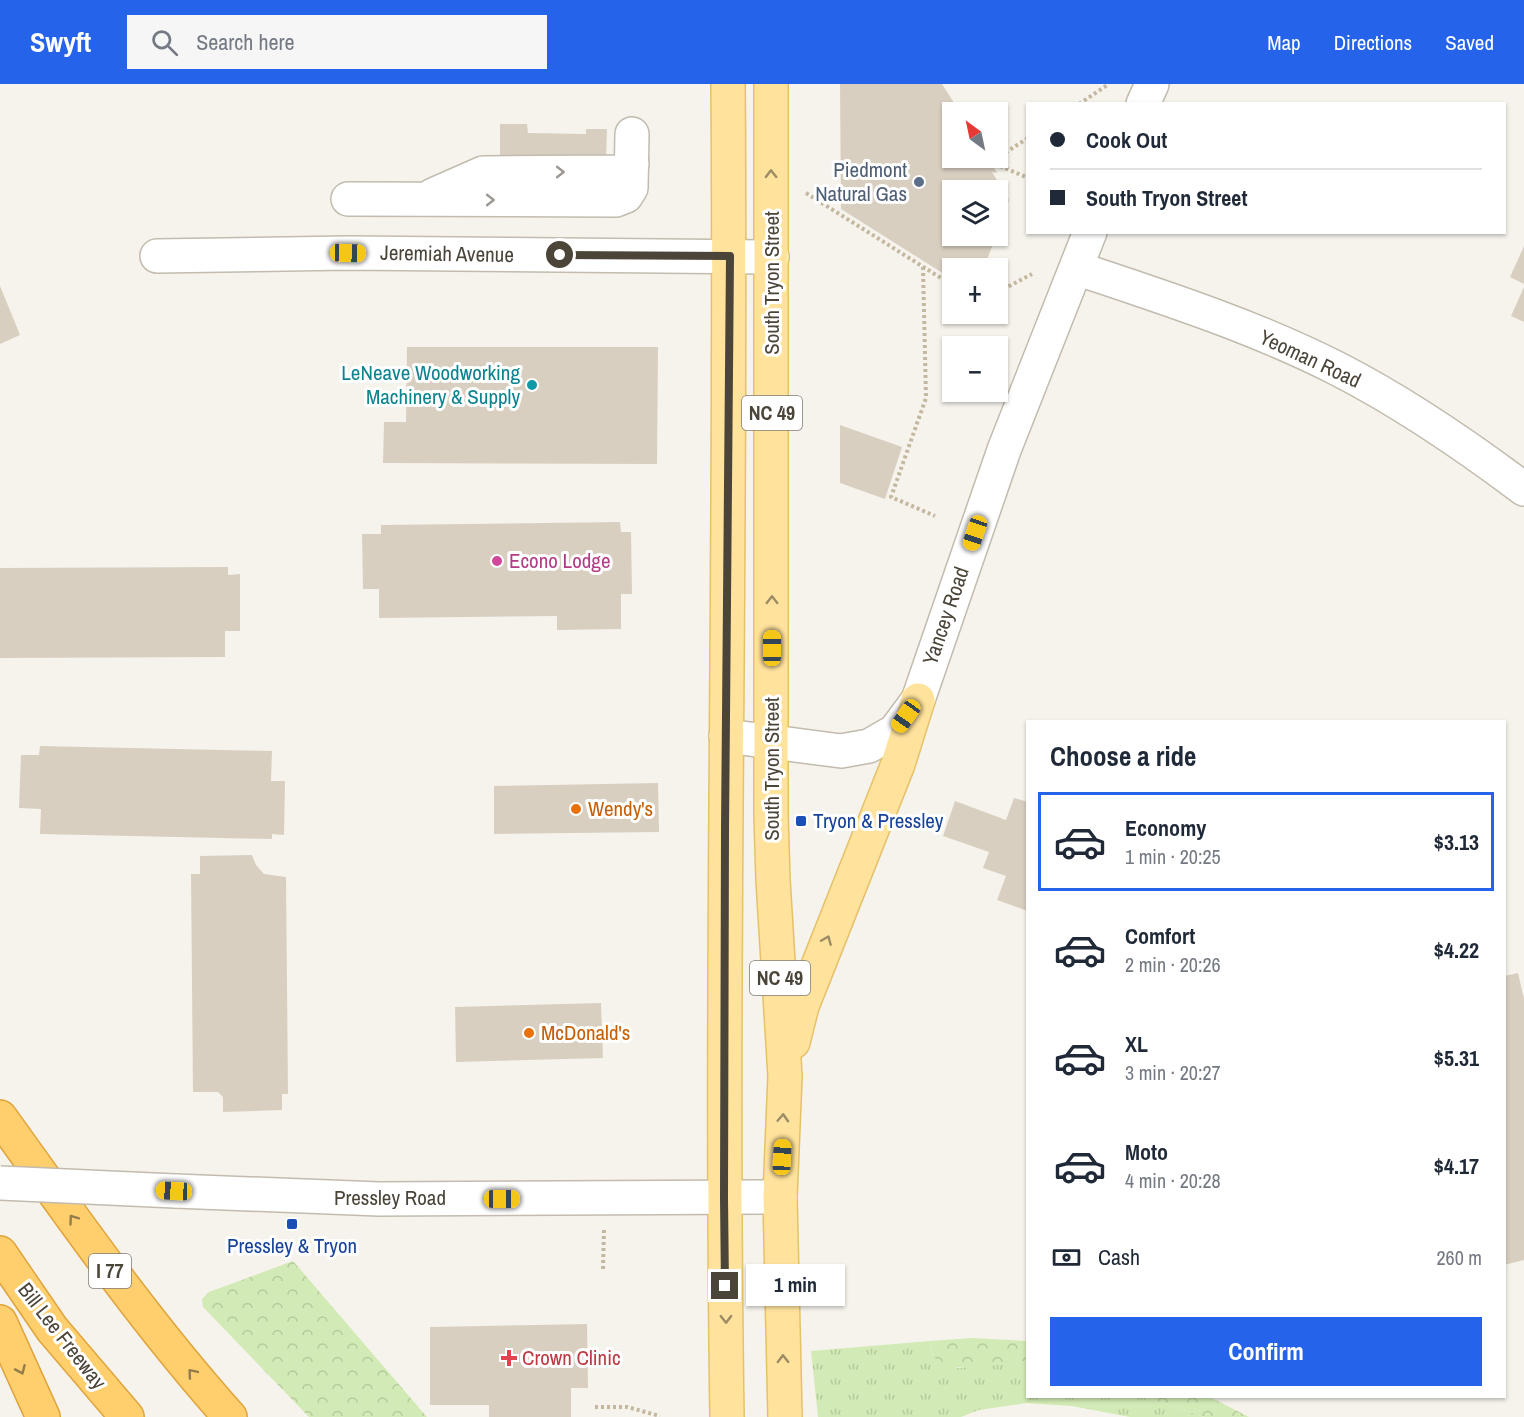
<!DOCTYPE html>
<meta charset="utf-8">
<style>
:root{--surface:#fff;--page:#f6f6f7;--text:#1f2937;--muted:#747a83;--line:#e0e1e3;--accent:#2563eb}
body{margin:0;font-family:"Archivo Narrow",sans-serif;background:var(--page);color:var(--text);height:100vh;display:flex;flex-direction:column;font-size:22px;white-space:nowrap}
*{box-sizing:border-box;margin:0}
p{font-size:20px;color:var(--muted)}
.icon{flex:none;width:33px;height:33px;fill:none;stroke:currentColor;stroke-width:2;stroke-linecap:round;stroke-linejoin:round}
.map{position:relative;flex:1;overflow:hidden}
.sheet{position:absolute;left:1026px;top:636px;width:480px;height:678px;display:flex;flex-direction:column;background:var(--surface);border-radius:0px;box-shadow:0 2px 4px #0004}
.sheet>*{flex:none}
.top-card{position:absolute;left:1026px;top:18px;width:480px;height:132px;border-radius:0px;box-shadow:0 2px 4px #0004;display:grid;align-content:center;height:132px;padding:0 24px;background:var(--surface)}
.needle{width:39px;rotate:327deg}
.controls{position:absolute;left:942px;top:18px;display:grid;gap:12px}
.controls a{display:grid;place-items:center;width:66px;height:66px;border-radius:0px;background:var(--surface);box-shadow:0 2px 4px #0004;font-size:30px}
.end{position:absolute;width:27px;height:27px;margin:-14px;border:8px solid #4b4439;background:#fff;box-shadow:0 0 0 3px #fff}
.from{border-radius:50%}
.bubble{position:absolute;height:42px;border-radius:0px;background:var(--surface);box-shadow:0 2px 4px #0004;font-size:20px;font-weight:700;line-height:42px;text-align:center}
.car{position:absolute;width:18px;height:36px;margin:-18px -9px;border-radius:8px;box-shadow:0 0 4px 2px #0007;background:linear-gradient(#f5c518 24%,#345 0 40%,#f5c518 0 76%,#345 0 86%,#f5c518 0)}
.top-card b{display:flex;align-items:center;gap:21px;height:57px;font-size:22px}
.top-card b+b{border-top:2px solid var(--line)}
.top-card i{width:15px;height:15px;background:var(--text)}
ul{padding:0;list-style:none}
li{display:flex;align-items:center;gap:18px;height:99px;margin:0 12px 9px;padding:0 12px;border:3px solid transparent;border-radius:0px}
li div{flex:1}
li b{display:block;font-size:22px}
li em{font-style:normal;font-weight:700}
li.active{border-color:var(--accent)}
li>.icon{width:54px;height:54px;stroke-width:1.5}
h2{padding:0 24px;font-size:27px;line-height:72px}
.pay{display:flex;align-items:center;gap:15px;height:66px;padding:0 24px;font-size:22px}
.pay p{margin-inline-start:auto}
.cta{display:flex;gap:12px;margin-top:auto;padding:12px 24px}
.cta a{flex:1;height:69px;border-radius:0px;background:var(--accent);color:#fff;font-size:24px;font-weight:700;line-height:69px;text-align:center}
header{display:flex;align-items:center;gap:36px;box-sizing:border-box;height:84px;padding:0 30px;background:var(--accent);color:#fff}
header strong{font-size:28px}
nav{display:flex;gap:33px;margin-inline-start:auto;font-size:21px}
.search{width:420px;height:54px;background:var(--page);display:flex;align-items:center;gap:15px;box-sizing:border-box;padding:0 21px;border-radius:0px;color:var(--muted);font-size:22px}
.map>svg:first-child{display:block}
.grass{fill:url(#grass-tufts)}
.forest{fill:url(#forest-crowns)}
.building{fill:#d8cfc1}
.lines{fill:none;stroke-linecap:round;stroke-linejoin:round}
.minor-casing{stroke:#c2bbae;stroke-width:36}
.major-casing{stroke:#e6c16a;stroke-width:36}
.highway-casing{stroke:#e0a43c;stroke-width:36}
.path{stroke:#c4b79f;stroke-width:4;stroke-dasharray:3 3;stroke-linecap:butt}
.minor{stroke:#fff;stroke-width:33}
.major{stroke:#ffe39c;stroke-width:33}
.highway{stroke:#ffcf6e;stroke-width:33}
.minor-bridge-casing{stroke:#c2bbae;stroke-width:36;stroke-linecap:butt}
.minor-bridge{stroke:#fff;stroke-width:33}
.oneway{stroke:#9c9892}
.oneway2{stroke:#9c8c66}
.oneway3{stroke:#937c4e}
.route{stroke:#4b4439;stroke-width:8}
.service-dot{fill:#5c6f8a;stroke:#fff;stroke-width:2}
.culture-dot{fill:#0f9aa8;stroke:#fff;stroke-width:2}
.hotel-dot{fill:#d1479c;stroke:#fff;stroke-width:2}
.food-dot{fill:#e8710a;stroke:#fff;stroke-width:2}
.transit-dot{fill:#1a4fb4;stroke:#fff;stroke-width:2}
.health-dot{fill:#e0444e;stroke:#fff;stroke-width:2}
.labels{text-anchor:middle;stroke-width:6;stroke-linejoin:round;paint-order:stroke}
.shield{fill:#fff;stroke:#817c74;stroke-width:1.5}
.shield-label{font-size:20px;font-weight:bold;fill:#4b4439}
.service-label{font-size:21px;fill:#4e5e75;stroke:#fff;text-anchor:end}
.street-label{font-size:21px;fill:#4b4439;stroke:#fff}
.culture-label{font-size:21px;fill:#0d838f;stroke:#fff;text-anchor:end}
.hotel-label{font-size:21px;fill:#b23c85;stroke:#fff;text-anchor:start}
.food-label{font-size:21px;fill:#c56008;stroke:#fff;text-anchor:start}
.transit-label{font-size:21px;fill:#164399;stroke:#fff;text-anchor:start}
.health-label{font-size:21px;fill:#be3a42;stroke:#fff;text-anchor:start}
</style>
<header>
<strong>Swyft</strong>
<div class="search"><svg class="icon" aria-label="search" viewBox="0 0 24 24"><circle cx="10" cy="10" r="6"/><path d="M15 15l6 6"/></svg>Search here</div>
<nav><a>Map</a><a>Directions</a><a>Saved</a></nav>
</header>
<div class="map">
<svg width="1524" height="1333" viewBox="0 0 1524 1333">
<defs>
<pattern id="grass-tufts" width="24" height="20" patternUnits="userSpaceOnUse" patternTransform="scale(1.5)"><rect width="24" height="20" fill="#d2eab5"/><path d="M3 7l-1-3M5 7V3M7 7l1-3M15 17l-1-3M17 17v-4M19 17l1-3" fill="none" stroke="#b6ca9c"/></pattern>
<pattern id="forest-crowns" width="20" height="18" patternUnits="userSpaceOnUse" patternTransform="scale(1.5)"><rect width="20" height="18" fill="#d2eab5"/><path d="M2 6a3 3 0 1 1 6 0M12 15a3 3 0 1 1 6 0" fill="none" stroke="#b6ca9c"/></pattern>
</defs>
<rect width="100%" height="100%" fill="#f6f3ec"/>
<polygon class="grass" points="930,1257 932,1270 958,1284 1027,1277 1028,1312 1145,1313 1204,1333 1130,1333 1072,1322 1026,1319 979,1326 961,1333 818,1333 811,1267"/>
<g class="forest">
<polygon points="293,1177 427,1333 309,1333 203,1223 202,1215 209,1208"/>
<path d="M972,1254L1027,1257V1277C1004,1279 948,1294 933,1271C931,1267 931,1261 930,1257Z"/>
<polygon points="1145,1313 1210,1313 1249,1333 1204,1333"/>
</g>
<g class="building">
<polygon points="840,0 942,0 960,28 952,28 952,74 988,74 997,89 992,88 1009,116 998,146 998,106 952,106 952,152 996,152 984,184 952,184 952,195 841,125"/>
<polygon points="500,40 527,40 528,49 586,50 586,45 607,45 606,75 500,75"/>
<polygon points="1524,162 1524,200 1510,193"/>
<polygon points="0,202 20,251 0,260"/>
<polygon points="1524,203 1524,238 1511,232"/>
<polygon points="407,263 658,263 657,380 383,379 384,338 406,338"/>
<polygon points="840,341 902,363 885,415 840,399"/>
<polygon points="620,438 621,448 631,448 632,510 621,510 621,545 557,546 557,532 379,534 379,505 363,505 362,450 381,450 381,441"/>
<polygon points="228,483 228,491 240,490 240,547 225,547 225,573 0,574 0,484"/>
<polygon points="40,662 272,667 271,697 285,697 284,751 272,750 272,755 40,750 41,725 19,724 21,671 39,671"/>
<polygon points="658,699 659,748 494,750 494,702"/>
<polygon points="1014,714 1028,718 1028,827 997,816 1006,792 983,784 989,768 943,752 955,717 1006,736"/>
<polygon points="252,771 256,781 264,790 286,793 288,1010 282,1010 282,1026 223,1028 223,1013 218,1008 193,1008 191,790 200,790 200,772"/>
<polygon points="1518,889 1524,915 1524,1176 1504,1181 1504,892"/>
<polygon points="601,919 603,974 456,978 455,923"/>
<polygon points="587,1240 588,1304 571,1304 571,1333 489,1333 489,1321 430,1321 430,1243"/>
</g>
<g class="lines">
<defs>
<g id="minor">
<polyline points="1143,20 1152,0"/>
<polyline points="433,111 483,89 621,88 632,80"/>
<polyline points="348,115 616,116 626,112 631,104 632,50"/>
<polyline points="157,172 348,169 772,173"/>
<path d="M1076,184C1163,213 1253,242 1336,284C1403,318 1464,360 1524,405"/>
<polyline points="726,652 841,667 869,662 895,647 918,616 1004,366 1090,148"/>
<polyline points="175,1107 379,1115 780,1113"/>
</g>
<g id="major">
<polyline points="771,0 771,731 773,796 785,992 780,1113 785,1333"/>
<polyline points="793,958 802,922 898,680 918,616"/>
<path d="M727,1333C720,889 732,444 728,0"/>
</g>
<g id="highway">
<path d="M0,1033C74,1136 146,1239 230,1333"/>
<polyline points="0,1169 52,1245 127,1333"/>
<polyline points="0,1238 43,1333"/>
</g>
</defs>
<use href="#minor" class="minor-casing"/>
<use href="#major" class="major-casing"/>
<use href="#highway" class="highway-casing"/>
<g class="path">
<polyline points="1079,20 1109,0"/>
<polyline points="1028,54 991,78 1028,94"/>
<polyline points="806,109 952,201"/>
<polyline points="923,183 926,314 891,413 935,432"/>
<polyline points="998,208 1032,190"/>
<polyline points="603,1185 604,1145"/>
<polyline points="595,1323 627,1323 660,1332"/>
</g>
<use href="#minor" class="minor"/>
<use href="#major" class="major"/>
<use href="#highway" class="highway"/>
<defs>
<polyline id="minor-bridge" points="0,1099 175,1107"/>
</defs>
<use href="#minor-bridge" class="minor-bridge-casing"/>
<use href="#minor-bridge" class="minor-bridge"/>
</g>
<defs><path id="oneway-chevron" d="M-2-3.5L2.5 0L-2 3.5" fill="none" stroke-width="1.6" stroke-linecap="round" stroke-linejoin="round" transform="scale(1.5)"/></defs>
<g class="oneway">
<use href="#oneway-chevron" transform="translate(560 88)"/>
<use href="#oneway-chevron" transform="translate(490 116)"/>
</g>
<g class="oneway2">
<use href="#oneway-chevron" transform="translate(771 90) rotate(-91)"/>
<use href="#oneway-chevron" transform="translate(772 516) rotate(-90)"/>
<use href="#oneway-chevron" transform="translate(827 856) rotate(-67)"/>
<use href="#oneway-chevron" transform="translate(783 1034) rotate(-87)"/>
<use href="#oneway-chevron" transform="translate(726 1235) rotate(89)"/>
<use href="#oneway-chevron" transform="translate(783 1275) rotate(-91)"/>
</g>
<g class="oneway3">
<use href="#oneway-chevron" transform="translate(73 1135) rotate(-126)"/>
<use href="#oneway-chevron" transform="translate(21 1286) rotate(66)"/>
<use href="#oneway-chevron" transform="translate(192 1289) rotate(-130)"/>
</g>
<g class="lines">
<polyline class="route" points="560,171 730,172 725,745 724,1114 725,1202"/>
</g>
<circle class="service-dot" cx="919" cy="98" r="6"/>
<circle class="culture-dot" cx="532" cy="301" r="6"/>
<circle class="hotel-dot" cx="497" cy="477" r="6"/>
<g class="food-dot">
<circle cx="576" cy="725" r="6"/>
<circle cx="529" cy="949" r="6"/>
</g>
<g class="transit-dot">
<rect x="795" y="731" width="12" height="12" rx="3"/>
<rect x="286" y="1134" width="12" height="12" rx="3"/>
</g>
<path class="health-dot" d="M506 1265h6v6h6v6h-6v6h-6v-6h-6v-6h6z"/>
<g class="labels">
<g class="shield">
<rect x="742" y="312" width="60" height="34" rx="4.5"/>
<rect x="750" y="877" width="60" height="34" rx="4.5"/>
<rect x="89" y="1170" width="42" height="34" rx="4.5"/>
</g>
<g class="shield-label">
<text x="772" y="336">NC 49</text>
<text x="780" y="901">NC 49</text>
<text x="110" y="1194">I 77</text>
</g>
<g class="service-label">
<text x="907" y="93">Piedmont<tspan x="907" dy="24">Natural Gas</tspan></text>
</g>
<g class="street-label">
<text transform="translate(447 170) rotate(1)" y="7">Jeremiah Avenue</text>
<text transform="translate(772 199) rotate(-90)" y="7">South Tryon Street</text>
<text transform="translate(1310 275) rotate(25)" y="7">Yeoman Road</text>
<text transform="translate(946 532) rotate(-71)" y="7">Yancey Road</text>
<text transform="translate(772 685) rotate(-90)" y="7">South Tryon Street</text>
<text x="390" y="1121">Pressley Road</text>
<text transform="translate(62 1252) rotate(52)" y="7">Bill Lee Freeway</text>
</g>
<g class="culture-label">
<text x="520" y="296">LeNeave Woodworking<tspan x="520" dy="24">Machinery &amp; Supply</tspan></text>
</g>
<g class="hotel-label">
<text x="509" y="484">Econo Lodge</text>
</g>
<g class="food-label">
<text x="588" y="732">Wendy's</text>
<text x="541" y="956">McDonald's</text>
</g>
<g class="transit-label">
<text x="813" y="744">Tryon &amp; Pressley</text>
<text x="292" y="1169" text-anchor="middle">Pressley &amp; Tryon</text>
</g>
<g class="health-label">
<text x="522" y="1281">Crown Clinic</text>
</g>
</g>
</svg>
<div class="controls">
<a><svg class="needle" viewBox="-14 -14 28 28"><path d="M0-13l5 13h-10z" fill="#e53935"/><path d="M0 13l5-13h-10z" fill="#747a83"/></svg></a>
<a><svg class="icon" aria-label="layers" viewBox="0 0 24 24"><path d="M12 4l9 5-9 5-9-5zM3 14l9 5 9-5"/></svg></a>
<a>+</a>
<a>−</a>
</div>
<i class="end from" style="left:560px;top:171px"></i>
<i class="end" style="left:725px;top:1202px"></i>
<div class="bubble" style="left:746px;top:1180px;width:99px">1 min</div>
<i class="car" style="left:348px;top:169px;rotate:91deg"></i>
<i class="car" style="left:975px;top:449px;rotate:199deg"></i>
<i class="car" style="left:772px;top:564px;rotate:0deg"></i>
<i class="car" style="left:906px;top:632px;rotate:215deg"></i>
<i class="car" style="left:782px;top:1073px;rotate:3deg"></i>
<i class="car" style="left:174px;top:1107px;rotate:273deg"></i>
<i class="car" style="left:502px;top:1115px;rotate:90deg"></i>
<div class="top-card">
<b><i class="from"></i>Cook Out</b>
<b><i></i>South Tryon Street</b>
</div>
<section class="sheet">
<h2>Choose a ride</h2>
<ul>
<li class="active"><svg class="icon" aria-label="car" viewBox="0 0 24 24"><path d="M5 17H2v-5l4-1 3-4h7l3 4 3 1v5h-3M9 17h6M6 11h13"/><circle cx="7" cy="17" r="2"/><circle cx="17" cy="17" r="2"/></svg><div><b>Economy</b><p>1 min · 20:25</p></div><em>$3.13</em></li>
<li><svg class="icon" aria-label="car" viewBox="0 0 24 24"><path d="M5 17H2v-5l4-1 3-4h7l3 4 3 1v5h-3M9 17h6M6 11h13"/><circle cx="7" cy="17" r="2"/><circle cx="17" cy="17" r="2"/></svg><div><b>Comfort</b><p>2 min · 20:26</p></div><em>$4.22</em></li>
<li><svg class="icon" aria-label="car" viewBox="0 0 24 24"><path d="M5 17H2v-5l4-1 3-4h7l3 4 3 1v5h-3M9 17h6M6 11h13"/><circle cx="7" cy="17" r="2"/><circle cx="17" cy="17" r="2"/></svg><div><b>XL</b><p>3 min · 20:27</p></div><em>$5.31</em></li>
<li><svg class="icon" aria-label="car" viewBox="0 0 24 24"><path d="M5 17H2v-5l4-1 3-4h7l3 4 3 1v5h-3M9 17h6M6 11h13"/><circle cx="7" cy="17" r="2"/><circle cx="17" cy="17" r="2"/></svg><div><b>Moto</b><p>4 min · 20:28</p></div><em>$4.17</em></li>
</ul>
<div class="pay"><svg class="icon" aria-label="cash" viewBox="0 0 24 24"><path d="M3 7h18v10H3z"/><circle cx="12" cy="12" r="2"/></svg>Cash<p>260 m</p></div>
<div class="cta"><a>Confirm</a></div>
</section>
</div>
